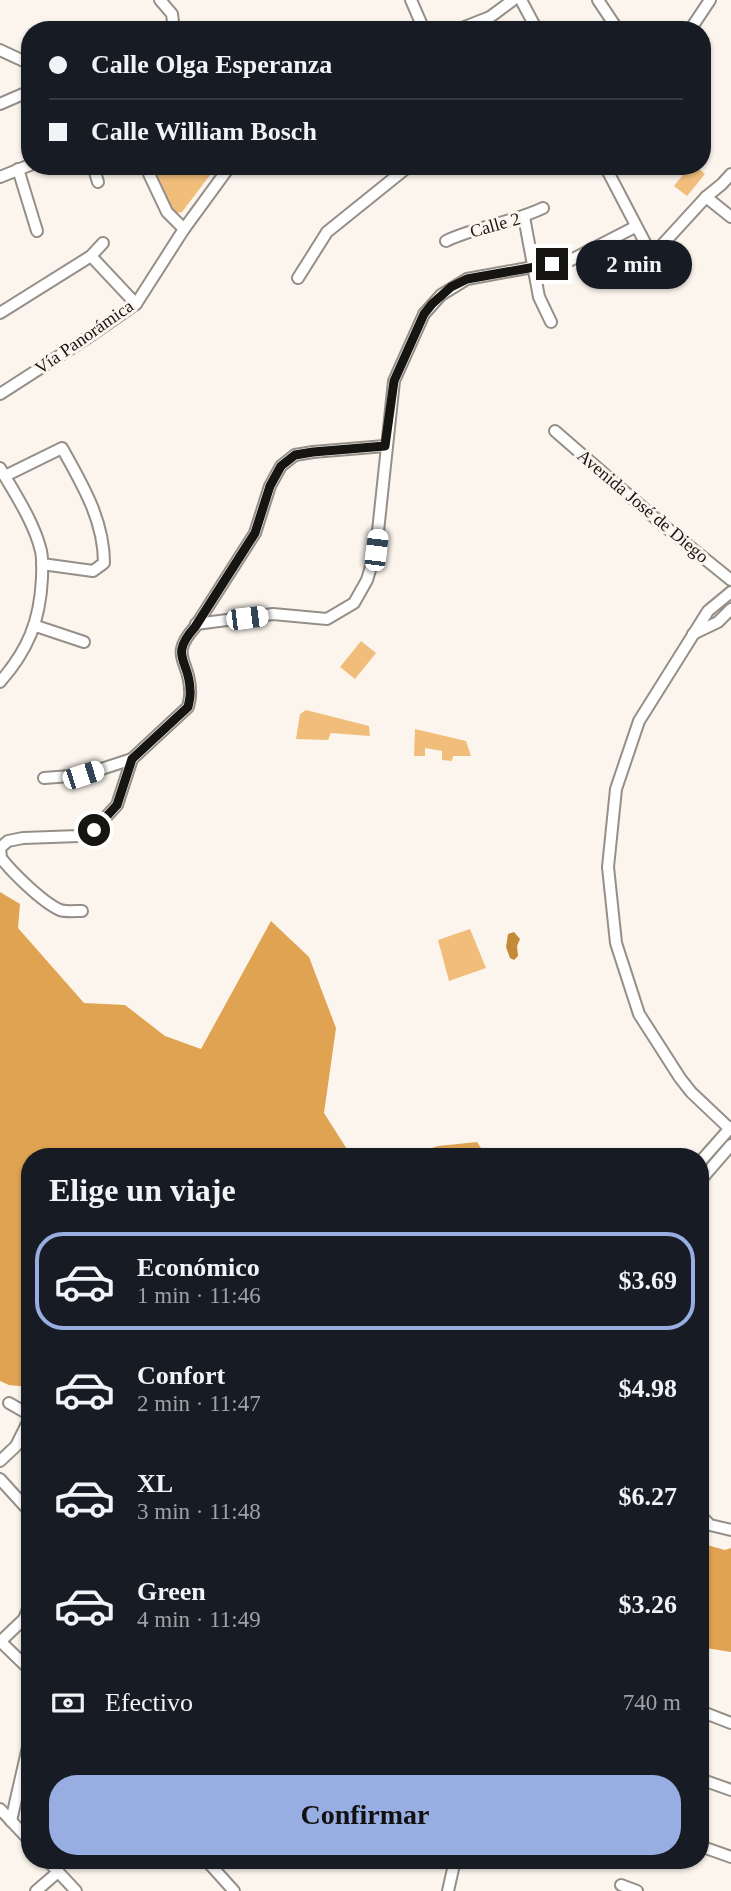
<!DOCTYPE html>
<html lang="es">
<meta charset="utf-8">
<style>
:root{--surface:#171b24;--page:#242831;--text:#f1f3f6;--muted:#9ea1a6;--line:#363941;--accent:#98ade1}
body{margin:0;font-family:Georgia,serif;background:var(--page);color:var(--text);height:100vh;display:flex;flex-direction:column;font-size:26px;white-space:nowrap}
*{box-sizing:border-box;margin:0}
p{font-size:23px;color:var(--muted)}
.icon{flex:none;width:38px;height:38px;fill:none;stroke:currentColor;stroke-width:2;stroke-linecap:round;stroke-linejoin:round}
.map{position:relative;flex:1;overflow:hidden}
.details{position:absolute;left:21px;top:1148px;width:688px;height:721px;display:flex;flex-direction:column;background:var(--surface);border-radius:28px;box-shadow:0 2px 5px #0004}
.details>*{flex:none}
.hud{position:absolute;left:21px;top:21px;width:690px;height:154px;border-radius:28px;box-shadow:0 2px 5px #0004;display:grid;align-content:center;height:154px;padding:0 28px;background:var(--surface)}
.end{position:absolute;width:32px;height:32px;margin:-16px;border:9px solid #171512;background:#fff;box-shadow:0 0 0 4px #fff}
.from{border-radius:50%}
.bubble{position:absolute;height:49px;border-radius:24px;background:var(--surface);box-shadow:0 2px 5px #0004;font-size:23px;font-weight:700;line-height:49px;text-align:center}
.car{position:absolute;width:21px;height:42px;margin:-21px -10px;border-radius:9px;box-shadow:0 0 5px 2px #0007;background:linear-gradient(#fff 24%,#345 0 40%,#fff 0 76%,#345 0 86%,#fff 0)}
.hud b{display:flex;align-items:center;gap:24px;height:66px;font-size:26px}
.hud b+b{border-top:2px solid var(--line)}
.hud i{width:18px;height:18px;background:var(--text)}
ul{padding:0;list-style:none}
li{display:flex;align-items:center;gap:21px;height:98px;margin:0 14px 10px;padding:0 14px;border:4px solid transparent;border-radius:28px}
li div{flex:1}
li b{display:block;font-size:26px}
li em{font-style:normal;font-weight:700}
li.on{border-color:var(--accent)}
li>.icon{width:63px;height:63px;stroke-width:1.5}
h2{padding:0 28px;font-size:32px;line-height:84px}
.pay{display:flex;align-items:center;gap:18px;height:77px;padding:0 28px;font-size:26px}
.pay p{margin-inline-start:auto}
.button{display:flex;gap:14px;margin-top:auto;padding:14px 28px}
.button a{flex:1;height:80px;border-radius:28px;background:var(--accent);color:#111;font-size:28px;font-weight:700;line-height:80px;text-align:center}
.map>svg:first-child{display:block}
.green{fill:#f0bd7b}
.forest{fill:#dfa352}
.water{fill:#c48a37}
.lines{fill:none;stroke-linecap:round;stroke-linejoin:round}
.minor-casing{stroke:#958f88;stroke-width:14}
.minor{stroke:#fff;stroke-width:10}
.route{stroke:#171512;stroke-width:9}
.labels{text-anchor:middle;stroke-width:6;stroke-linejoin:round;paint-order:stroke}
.street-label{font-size:18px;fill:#171512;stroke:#fbf5ed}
</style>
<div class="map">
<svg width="731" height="1891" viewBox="0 0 731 1891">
<rect width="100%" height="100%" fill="#fbf5ed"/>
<g class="green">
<polygon points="153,166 217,166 182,212 177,213 170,208"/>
<polygon points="690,166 695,166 705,174 687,196 674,186"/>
<polygon points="361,641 376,653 355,679 340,667"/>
<polygon points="306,710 369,726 370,736 331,733 328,740 296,739 300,714"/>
<polygon points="415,729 466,741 471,756 453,756 452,761 442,760 442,751 425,748 425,756 414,756"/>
<polygon points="470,929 486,968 449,981 438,940"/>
</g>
<g class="forest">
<polygon points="0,892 20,904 18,928 84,1003 125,1005 165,1036 201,1049 271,921 309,957 336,1028 324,1113 352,1157 30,1157 30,1387 9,1385 0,1381"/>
<polygon points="477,1142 487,1157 405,1157 438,1146"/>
<polygon points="700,1543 725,1550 731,1548 731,1652 700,1647"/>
</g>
<polygon class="water" points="514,932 520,939 517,946 518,956 514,960 510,958 506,947 508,934"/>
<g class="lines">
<defs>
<g id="minor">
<polyline points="160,0 172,14 174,30"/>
<polyline points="411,0 424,30"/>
<polyline points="521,0 537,30"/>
<polyline points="598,0 618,30"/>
<polyline points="457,30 490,17 513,0"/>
<polyline points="690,30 710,0"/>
<polyline points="0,50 30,64"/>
<polyline points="0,104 30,91"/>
<polyline points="93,166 98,182"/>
<polyline points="605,166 652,256 706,197 722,184 731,174"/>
<polyline points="18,169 37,231"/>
<polyline points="149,174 167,212 184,229"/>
<polyline points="0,177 30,165"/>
<polyline points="706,197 731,217"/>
<polyline points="524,217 539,297 551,322"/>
<path d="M446,241C477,226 512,223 543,208"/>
<polyline points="91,256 136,304"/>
<polyline points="298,278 327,232 409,166"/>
<polyline points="0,313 91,256 103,243"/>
<polyline points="0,394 87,338 136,304 184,229 230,166"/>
<polyline points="555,431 663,525 731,580"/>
<path d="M0,468C15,494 34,522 41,551C43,560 42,570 42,578C40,621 28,650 0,682"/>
<path d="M5,476L62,448C82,484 104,520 104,563L93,571L42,564"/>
<polyline points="731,592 708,611 639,721 616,789 608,867 616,943 639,1014 680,1078 691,1092 731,1130"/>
<polyline points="196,624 273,614 327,619 354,603 367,580 376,550 394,381 424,314 441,295 467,279 571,260 635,227"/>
<polyline points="36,626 84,642"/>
<polyline points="693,634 718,622 731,609"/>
<polyline points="44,778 83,775 132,759"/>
<path d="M82,911C75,911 66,912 60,910C42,902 13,873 1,858L0,848L8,841L23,838L79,836L94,830L117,805L132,759L188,707C189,702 191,696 190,690C190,660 168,657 195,627L255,533L270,486L281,466L295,455L313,452L385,446"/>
<polyline points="700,1162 731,1127"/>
<polyline points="700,1181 731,1145"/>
<polyline points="9,1403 30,1415"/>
<polyline points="0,1461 16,1446 30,1418"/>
<polyline points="0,1479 30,1512"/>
<polyline points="700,1515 710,1525 731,1530"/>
<polyline points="0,1641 30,1670"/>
<polyline points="1,1641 24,1619 30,1604"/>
<polyline points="700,1711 731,1723"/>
<polyline points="700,1779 731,1790"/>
<polyline points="0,1809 30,1841"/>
<polyline points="11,1821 30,1738"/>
<polyline points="700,1846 731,1857"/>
<polyline points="47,1860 76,1891"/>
<polyline points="206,1860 234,1891"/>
<polyline points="621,1885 637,1891"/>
<polyline points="36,1891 58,1872"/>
<polyline points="448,1891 455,1860"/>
</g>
</defs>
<use href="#minor" class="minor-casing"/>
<use href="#minor" class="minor"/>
</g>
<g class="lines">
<path class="route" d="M94,830L117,805L132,759L188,707C189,702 191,696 190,690C190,660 168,657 195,627L255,533L270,486L281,466L295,455L313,452L385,446L394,381L424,314L432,304L451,287L467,279L552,264"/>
</g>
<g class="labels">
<g class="street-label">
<text transform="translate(495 225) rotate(-16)" y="6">Calle 2</text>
<text transform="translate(84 337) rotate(-35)" y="6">Vía Panorámica</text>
<text transform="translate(643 506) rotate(40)" y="6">Avenida José de Diego</text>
</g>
</g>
</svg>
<i class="end from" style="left:94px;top:830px"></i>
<i class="end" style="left:552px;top:264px"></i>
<div class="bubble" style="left:576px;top:240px;width:116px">2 min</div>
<i class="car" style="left:376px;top:550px;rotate:7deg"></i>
<i class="car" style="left:247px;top:618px;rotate:83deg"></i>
<i class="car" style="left:83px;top:775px;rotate:72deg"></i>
<div class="hud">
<b><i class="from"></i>Calle Olga Esperanza</b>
<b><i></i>Calle William Bosch</b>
</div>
<section class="details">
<h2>Elige un viaje</h2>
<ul>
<li class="on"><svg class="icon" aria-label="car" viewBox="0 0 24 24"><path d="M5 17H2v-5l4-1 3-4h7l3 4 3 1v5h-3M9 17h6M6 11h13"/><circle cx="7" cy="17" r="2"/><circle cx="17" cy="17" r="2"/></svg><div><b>Económico</b><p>1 min · 11:46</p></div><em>$3.69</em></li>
<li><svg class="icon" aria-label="car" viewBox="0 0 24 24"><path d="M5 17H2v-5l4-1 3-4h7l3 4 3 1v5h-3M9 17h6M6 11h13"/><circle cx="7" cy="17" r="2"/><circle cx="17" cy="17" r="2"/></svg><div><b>Confort</b><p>2 min · 11:47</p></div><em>$4.98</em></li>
<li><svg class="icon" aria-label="car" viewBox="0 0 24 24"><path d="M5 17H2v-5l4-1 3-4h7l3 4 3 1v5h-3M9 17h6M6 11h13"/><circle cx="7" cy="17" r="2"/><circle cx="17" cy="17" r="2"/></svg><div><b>XL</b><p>3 min · 11:48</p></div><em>$6.27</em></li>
<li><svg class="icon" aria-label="car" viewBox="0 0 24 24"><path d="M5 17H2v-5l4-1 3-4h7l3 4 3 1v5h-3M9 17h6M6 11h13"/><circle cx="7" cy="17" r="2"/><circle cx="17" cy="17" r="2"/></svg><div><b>Green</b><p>4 min · 11:49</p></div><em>$3.26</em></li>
</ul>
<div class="pay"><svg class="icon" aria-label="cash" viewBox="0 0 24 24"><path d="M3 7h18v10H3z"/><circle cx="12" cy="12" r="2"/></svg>Efectivo<p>740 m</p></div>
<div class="button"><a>Confirmar</a></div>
</section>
</div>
